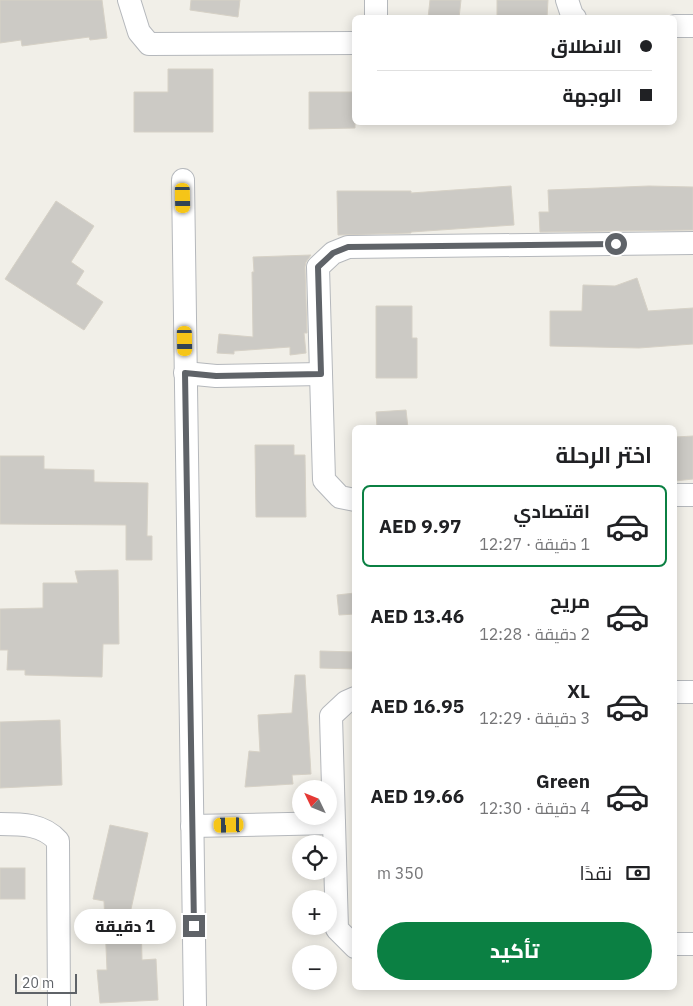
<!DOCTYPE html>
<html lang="ar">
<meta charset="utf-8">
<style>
:root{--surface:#fff;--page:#f2f2f2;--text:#202124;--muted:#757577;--line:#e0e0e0;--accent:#0b8043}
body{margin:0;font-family:"IBM Plex Sans",Cairo,sans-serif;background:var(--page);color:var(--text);direction:rtl;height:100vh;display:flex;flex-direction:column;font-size:19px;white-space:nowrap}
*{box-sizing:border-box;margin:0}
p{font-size:16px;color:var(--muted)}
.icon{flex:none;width:28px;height:28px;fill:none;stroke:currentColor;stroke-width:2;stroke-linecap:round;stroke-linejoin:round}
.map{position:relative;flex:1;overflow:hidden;direction:ltr}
.details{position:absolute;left:352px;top:425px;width:325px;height:565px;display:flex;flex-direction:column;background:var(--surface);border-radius:8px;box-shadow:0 2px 12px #0003;direction:rtl}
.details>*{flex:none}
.hud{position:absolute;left:352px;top:15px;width:325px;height:110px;border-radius:8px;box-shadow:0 2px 12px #0003;direction:rtl;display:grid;align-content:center;height:110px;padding:0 25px;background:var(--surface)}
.needle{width:32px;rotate:313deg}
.buttons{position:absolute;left:292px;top:780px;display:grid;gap:10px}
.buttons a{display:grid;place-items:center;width:45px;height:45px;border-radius:50%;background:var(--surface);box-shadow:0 2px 12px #0003;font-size:25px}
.scale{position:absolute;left:15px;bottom:12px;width:62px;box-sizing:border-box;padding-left:5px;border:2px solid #5f6368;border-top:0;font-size:14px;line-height:18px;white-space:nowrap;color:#5f6368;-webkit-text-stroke:4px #fff;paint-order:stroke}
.end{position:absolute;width:22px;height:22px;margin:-11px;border:6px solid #5f6368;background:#fff;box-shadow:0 0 0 2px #fff}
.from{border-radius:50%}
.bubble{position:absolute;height:35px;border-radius:18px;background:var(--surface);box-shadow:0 2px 12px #0003;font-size:16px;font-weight:800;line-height:35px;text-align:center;direction:rtl}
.car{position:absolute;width:15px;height:30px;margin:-15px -8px;border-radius:6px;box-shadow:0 0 4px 1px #0007;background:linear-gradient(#f5c518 24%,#345 0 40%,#f5c518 0 76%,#345 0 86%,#f5c518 0)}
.hud b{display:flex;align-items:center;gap:18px;height:48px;font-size:19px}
.hud b+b{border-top:1px solid var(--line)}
.hud i{width:12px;height:12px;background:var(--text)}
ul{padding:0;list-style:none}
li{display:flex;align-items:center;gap:15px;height:82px;margin:0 10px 8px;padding:0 15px;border:2px solid transparent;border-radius:8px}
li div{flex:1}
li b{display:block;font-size:19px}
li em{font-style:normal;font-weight:800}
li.selected{border-color:var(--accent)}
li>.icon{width:45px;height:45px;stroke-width:1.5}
h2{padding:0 25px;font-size:22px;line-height:60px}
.pay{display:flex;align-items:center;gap:12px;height:55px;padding:0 25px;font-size:19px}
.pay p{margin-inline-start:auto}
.button{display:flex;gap:10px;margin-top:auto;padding:10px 25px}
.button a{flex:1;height:58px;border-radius:30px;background:var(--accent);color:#fff;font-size:20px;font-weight:800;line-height:58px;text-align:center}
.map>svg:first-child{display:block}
.building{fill:#cccac5;stroke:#d6d1c6}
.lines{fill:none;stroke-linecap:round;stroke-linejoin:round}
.minor-casing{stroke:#b5b8bc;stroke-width:24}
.minor{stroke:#fff;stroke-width:22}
.route{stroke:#5f6368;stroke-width:6}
</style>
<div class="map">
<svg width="693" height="1006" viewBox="0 0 693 1006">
<rect width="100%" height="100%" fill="#f1efe8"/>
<g class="building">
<polygon points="0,0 102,0 107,38 90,40 89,37 22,46 21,40 0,43"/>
<polygon points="191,0 240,0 238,17 190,10"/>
<polygon points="430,0 461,0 459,18 428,18"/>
<polygon points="497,0 548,0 547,18 497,18"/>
<polygon points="168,69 213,69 213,132 134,132 134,92 168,92"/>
<polygon points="309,92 355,92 355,128 309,129"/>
<polygon points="511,186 514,225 411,232 411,233 338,235 337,191 411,191 411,193"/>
<polygon points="649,186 693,187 693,230 540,232 539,212 549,212 548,190"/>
<polygon points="56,201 94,226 71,262 84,271 76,284 103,302 84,330 5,279"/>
<polygon points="311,255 306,262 305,267 307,333 304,333 306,353 290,355 290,347 234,351 234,354 217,353 219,334 253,337 252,272 254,272 253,257"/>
<polygon points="637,278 648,311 693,308 693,344 639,348 550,346 550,311 582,311 583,285 615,286"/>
<polygon points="376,306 412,306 412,338 417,338 417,378 376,378"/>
<polygon points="406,410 408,428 377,428 376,412"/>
<polygon points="693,436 693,479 675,481 675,437"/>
<polygon points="255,445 294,445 294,455 305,455 306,517 256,517"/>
<polygon points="0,456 44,456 44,469 94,470 94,482 148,483 147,536 152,536 152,560 126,560 126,525 0,524"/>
<polygon points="118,570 119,644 103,644 102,677 25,675 25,670 7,670 8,650 0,650 0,609 43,608 43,583 78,583 75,571"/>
<polygon points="355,593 355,614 339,615 337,595"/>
<polygon points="320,651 355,652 355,669 320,668"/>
<polygon points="295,675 305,675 311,774 292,775 293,784 245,787 249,751 260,752 258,715 292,713"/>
<polygon points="60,720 62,785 0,788 0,722"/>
<polygon points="110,825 148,833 129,918 141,918 142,960 156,959 158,1000 100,1003 97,970 107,970 104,901 93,899"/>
<rect x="0" y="868" width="25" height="31"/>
</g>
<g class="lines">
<defs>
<g id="minor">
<polyline points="129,0 139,32 149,44 355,43"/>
<polyline points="376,0 376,18"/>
<polyline points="567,0 572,15 575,18"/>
<polyline points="675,26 693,26"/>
<polyline points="183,180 195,1006"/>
<polyline points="185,373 216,376 321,374"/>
<polyline points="675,495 693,495"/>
<polyline points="355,500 340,497 324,480 318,267 333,253 348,247 693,243"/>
<polyline points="675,692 693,692"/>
<polyline points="355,698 346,702 331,716 337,929 355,947"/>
<path d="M0,824C22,824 43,824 58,841L59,1006"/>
<polyline points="192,826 334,823"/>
<polyline points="675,944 693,944"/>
</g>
</defs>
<use href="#minor" class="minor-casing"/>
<use href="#minor" class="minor"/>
</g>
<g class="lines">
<polyline class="route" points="194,926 185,373 216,376 321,374 318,267 333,253 348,247 616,244"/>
</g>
</svg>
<div class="buttons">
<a><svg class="needle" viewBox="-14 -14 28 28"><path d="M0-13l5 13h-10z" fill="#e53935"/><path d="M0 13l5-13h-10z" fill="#757577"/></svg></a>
<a><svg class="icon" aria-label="locate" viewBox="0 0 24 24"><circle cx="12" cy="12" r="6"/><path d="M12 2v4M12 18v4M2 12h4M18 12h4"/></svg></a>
<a>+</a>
<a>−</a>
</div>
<div class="scale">20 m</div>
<i class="end from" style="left:616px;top:244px"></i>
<i class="end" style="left:194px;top:926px"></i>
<div class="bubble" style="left:74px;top:909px;width:102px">1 دقيقة</div>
<i class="car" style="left:183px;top:198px;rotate:179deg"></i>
<i class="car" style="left:185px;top:341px;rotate:179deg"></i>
<i class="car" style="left:229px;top:825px;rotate:268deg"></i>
<div class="hud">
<b><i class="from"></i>الانطلاق</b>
<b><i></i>الوجهة</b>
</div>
<section class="details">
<h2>اختر الرحلة</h2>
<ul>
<li class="selected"><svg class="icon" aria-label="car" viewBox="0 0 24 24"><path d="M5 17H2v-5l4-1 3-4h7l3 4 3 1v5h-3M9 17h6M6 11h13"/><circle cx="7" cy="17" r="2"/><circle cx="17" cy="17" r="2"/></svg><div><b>اقتصادي</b><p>1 دقيقة · 12:27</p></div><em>AED 9.97</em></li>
<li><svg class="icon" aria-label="car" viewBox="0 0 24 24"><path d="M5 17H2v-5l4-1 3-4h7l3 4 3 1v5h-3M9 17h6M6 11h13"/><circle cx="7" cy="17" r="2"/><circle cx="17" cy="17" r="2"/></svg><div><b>مريح</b><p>2 دقيقة · 12:28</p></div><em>AED 13.46</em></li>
<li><svg class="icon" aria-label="car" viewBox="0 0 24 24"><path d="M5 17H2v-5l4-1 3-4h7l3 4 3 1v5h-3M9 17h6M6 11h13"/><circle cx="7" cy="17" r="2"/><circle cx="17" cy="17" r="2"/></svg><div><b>XL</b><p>3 دقيقة · 12:29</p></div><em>AED 16.95</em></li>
<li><svg class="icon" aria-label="car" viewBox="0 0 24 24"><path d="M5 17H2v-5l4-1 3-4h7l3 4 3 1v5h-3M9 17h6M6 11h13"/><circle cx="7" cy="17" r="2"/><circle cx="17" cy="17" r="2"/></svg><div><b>Green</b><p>4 دقيقة · 12:30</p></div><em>AED 19.66</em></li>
</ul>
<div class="pay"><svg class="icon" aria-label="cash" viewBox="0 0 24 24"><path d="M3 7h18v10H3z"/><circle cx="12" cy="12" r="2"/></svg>نقدًا<p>350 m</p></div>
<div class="button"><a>تأكيد</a></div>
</section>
</div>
